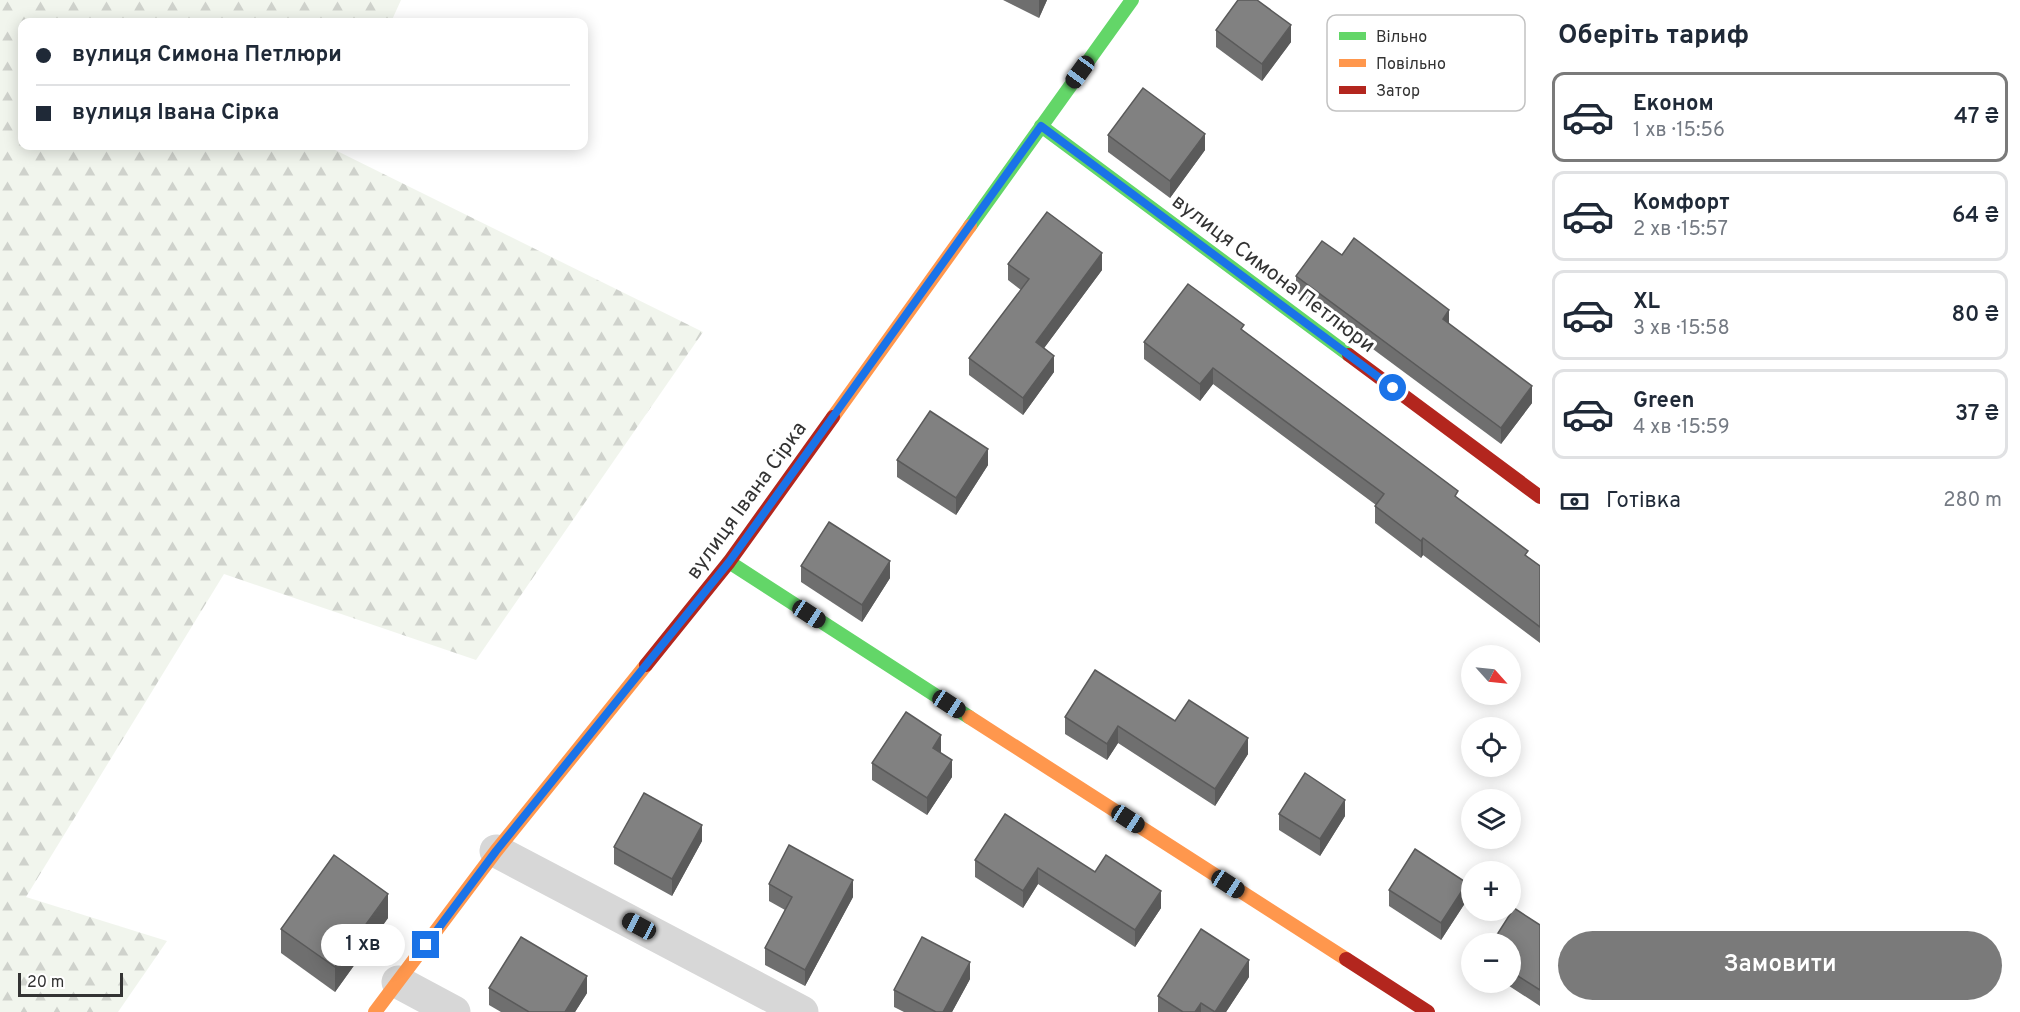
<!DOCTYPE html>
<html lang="uk">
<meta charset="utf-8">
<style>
:root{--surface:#fff;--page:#f2f2f3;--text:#1f2937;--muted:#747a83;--line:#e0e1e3;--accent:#7a7a7a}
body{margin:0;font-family:Overpass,sans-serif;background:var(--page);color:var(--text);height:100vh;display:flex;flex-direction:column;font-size:22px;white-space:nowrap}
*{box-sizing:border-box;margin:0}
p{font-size:20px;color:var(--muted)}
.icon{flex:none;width:33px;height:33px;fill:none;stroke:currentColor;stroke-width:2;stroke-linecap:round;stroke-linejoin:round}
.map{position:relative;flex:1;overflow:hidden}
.side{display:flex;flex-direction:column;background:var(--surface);width:480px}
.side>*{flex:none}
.guide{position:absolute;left:18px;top:18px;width:570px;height:132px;border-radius:12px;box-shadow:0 3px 15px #0003;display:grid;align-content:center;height:132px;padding:0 18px;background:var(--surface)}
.needle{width:39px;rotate:117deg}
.fabs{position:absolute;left:1461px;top:645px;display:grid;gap:12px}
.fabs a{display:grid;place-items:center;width:60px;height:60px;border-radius:50%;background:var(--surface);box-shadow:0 3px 15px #0003;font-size:30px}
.scale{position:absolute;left:18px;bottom:15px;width:105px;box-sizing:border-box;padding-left:6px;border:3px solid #333;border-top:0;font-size:16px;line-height:21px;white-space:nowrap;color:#333;-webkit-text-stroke:4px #fff;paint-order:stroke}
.end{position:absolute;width:27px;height:27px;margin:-14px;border:8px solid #1a73e8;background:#fff;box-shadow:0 0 0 3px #fff}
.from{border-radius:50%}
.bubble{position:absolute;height:42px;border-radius:21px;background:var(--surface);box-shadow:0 3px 15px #0003;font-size:20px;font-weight:600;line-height:42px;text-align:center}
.car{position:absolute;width:18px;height:36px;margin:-18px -9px;border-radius:8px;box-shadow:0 0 4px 2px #0007;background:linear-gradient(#222 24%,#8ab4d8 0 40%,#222 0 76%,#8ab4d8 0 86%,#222 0)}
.guide b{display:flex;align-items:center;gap:21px;height:57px;font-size:22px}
.guide b+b{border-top:2px solid var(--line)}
.guide i{width:15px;height:15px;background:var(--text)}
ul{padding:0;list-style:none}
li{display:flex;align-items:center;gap:18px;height:90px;margin:0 12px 9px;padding:0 6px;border:3px solid var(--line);border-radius:12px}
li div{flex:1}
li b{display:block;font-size:22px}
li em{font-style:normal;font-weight:600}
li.selected{border-color:var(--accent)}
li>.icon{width:54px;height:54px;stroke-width:1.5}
h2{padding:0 18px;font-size:27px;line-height:72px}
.pay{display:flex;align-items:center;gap:15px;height:66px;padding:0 18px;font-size:22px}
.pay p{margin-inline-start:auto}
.button{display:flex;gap:12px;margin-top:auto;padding:12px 18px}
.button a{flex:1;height:69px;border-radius:36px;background:var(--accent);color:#fff;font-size:24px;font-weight:600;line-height:69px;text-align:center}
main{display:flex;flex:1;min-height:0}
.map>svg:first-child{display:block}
.forest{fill:url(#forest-firs)}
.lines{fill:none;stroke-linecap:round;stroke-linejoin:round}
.street{stroke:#d7d7d7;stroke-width:33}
.fast{stroke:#63d668;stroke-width:14}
.slow{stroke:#ff974d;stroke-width:14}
.jam{stroke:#b3261e;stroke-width:14}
.wall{fill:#6f6f6f}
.shaded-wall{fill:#5a5a5a}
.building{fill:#818181;stroke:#5a5a5a;stroke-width:1.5}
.route{stroke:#1a73e8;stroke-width:8}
.labels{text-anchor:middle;stroke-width:6;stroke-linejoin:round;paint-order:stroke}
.street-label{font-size:21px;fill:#333;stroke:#fff}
.key{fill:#fff;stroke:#c2c2c2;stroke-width:1.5}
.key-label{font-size:16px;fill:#333}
</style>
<main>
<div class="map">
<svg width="1540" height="1012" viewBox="0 0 1540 1012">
<defs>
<pattern id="forest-firs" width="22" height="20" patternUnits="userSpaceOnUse" patternTransform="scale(1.5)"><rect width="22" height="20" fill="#f1f5ed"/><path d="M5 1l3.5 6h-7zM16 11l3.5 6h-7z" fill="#cfd2cc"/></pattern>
</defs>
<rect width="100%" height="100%" fill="#fff"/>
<polygon class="forest" points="0,0 401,0 391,22 22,22 22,146 331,146 331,148 703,332 476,660 224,574 26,897 167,941 118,1012 0,1012"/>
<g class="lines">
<g class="street">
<polyline points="496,851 802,1012"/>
<polyline points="398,982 454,1012"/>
</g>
<g class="fast">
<polyline points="1041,126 1349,355"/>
<polyline points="970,226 1132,0"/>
<polyline points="729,562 969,717"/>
</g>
<g class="slow">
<polyline points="833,417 970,226"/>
<polyline points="969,717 1346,959"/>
<polyline points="375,1012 496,851 646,665"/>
</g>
<g class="jam">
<polyline points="1349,355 1540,497"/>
<polyline points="646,665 729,562 833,417"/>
<polyline points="1346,959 1428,1012"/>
</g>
</g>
<g class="wall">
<polygon points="1003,0 1047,0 1039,18"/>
<polygon points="1216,30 1291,42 1262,81 1216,47"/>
<polygon points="1108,135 1205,150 1170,198 1108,152"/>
<polygon points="1342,255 1449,324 1532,403 1501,444 1296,292 1296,276"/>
<polygon points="1008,264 1102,270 1044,348 1054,372 1023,415 969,375 969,358 1021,290 1008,280"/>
<polygon points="1244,332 1458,499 1528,557 1540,566 1540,643 1423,555 1421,558 1375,523 1375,506 1376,505 1213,384 1200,401 1144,359 1144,342"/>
<polygon points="897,460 988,465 956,515 897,477"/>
<polygon points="801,566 890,578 862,622 801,582"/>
<polygon points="1065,717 1175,721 1248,754 1215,806 1118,743 1107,760 1065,734"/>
<polygon points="941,752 940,753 952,777 927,815 872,780 872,763"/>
<polygon points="1279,814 1345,816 1320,856 1279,830"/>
<polygon points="702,841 672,896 614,864 614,847"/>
<polygon points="975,860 1095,872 1161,908 1135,947 1038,884 1023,908 975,877"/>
<polygon points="769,884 853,897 805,986 765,965 765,948 785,910 769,901"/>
<polygon points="1389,890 1467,900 1441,940 1389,906"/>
<polygon points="388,918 335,992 281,953 281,929"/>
<polygon points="1540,925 1540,1006 1503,982 1510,982 1510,944"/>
<polygon points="1249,977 1226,1012 1158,1012 1158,996"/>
<polygon points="970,979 952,1012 904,1012 894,1007 894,990"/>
<polygon points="489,988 587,993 575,1012 501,1012 489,1005"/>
</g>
<g class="shaded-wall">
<polygon points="1039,0 1047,0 1039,18"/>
<polygon points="1291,25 1291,42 1262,81 1262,64"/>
<polygon points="1205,134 1205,150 1170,198 1170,181"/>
<polygon points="1102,253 1102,270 1036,359 1036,342"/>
<polygon points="1449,310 1449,326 1443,319"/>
<polygon points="1054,356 1054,372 1023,415 1023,398"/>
<polygon points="1213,368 1213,384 1200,401 1200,384"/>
<polygon points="1532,386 1532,403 1501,444 1501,428"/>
<polygon points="988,449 988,465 956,515 956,498"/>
<polygon points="1423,538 1423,555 1421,558 1421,541"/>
<polygon points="890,561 890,578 862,622 862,605"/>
<polygon points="1118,726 1118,743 1107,760 1107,744"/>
<polygon points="941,735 941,752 933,765 933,748"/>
<polygon points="1248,738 1248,754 1215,806 1215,789"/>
<polygon points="952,760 952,777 927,815 927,798"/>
<polygon points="1345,800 1345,816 1320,856 1320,839"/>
<polygon points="702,825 702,841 672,896 672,879"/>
<polygon points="1038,868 1038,884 1023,908 1023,891"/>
<polygon points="853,880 853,897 805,986 805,970"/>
<polygon points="1467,883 1467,900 1441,940 1441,923"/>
<polygon points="1161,891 1161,908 1135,947 1135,930"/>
<polygon points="388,894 388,918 335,992 335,967"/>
<polygon points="1249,960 1249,977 1226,1012 1215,1012"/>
<polygon points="970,962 970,979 952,1012 943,1012"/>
<polygon points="587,976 587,993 575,1012 565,1012"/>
<polygon points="1201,1003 1201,1012 1195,1012"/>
</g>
<g class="building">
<polygon points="1238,0 1257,0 1291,25 1262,64 1216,30"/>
<polygon points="1143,88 1205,134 1170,181 1108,135"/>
<polygon points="1047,212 1102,253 1036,342 1054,356 1023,398 969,358 1029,279 1008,264"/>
<polygon points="1354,238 1449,310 1443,319 1532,386 1501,428 1296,276 1322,241 1342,255"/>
<polygon points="1188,284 1244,325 1241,329 1458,491 1455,496 1528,551 1525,555 1540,566 1540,627 1423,538 1421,541 1375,506 1384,494 1213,368 1200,384 1144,342"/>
<polygon points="930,411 988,449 956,498 897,460"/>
<polygon points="829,522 890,561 862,605 801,566"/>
<polygon points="1095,670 1175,721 1189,700 1248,738 1215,789 1118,726 1107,744 1065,717"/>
<polygon points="906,712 941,735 933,748 952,760 927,798 872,763"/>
<polygon points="1305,773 1345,800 1320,839 1279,814"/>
<polygon points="644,793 702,825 672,879 614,847"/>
<polygon points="1005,814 1095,872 1106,855 1161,891 1135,930 1038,868 1023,891 975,860"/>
<polygon points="789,845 853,880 805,970 765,948 792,897 769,884"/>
<polygon points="1415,849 1467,883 1441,923 1389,890"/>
<polygon points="334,855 388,894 335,967 281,929"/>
<polygon points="1514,908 1540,925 1540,990 1510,971 1510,944 1491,944"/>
<polygon points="1201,929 1249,960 1215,1012 1201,1003 1195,1012 1183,1012 1158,996"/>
<polygon points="521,937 587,976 565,1012 529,1012 489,988"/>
<polygon points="922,937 970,962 943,1012 936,1012 894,990"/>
</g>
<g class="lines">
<polyline class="route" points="426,945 496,851 729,562 1041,126 1393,388"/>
</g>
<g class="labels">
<g class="street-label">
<text transform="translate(1274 273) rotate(37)" y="7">вулиця Симона Петлюри</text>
<text transform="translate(746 500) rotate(-54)" y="7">вулиця Івана Сірка</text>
</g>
</g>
<rect x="1327" y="15" width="198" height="96" rx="9" class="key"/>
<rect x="1339" y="32" width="27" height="8" fill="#63d668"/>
<rect x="1339" y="59" width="27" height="8" fill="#ff974d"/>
<rect x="1339" y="86" width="27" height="8" fill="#b3261e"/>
<g class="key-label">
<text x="1376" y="42">Вільно</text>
<text x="1376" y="69">Повільно</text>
<text x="1376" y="96">Затор</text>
</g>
</svg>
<div class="fabs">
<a><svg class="needle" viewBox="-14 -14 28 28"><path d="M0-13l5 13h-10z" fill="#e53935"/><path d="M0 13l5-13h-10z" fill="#747a83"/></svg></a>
<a><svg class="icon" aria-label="locate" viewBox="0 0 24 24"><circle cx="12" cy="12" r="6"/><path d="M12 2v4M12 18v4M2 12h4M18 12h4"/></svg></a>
<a><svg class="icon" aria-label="layers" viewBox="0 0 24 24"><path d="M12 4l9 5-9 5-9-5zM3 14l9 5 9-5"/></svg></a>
<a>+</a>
<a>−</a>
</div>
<div class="scale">20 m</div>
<i class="end from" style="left:1393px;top:388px"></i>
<i class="end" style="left:426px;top:945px"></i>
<div class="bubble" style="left:321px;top:924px;width:84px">1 хв</div>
<i class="car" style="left:1080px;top:72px;rotate:216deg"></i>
<i class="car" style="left:809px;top:614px;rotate:123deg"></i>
<i class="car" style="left:949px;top:704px;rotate:123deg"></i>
<i class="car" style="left:1128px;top:819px;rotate:123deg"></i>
<i class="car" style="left:1228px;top:884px;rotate:123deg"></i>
<i class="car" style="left:639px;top:926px;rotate:298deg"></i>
<div class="guide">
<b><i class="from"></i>вулиця Симона Петлюри</b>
<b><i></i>вулиця Івана Сірка</b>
</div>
</div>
<section class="side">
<h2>Оберіть тариф</h2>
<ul>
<li class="selected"><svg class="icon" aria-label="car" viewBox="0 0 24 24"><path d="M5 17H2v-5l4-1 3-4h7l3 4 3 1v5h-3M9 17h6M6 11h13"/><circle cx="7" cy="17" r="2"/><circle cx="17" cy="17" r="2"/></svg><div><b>Економ</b><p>1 хв · 15:56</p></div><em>47 ₴</em></li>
<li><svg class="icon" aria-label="car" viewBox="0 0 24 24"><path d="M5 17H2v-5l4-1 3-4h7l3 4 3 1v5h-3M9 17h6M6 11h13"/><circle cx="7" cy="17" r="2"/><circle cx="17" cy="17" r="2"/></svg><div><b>Комфорт</b><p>2 хв · 15:57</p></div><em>64 ₴</em></li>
<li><svg class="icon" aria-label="car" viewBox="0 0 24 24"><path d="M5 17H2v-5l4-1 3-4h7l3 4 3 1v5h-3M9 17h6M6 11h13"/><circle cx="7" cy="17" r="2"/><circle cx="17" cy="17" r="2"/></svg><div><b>XL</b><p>3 хв · 15:58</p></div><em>80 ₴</em></li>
<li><svg class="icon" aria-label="car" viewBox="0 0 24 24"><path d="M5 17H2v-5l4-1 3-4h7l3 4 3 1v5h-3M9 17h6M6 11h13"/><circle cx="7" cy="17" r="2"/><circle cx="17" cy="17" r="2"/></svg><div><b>Green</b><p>4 хв · 15:59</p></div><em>37 ₴</em></li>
</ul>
<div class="pay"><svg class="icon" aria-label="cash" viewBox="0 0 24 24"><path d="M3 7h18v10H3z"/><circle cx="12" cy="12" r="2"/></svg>Готівка<p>280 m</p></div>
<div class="button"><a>Замовити</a></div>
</section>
</main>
